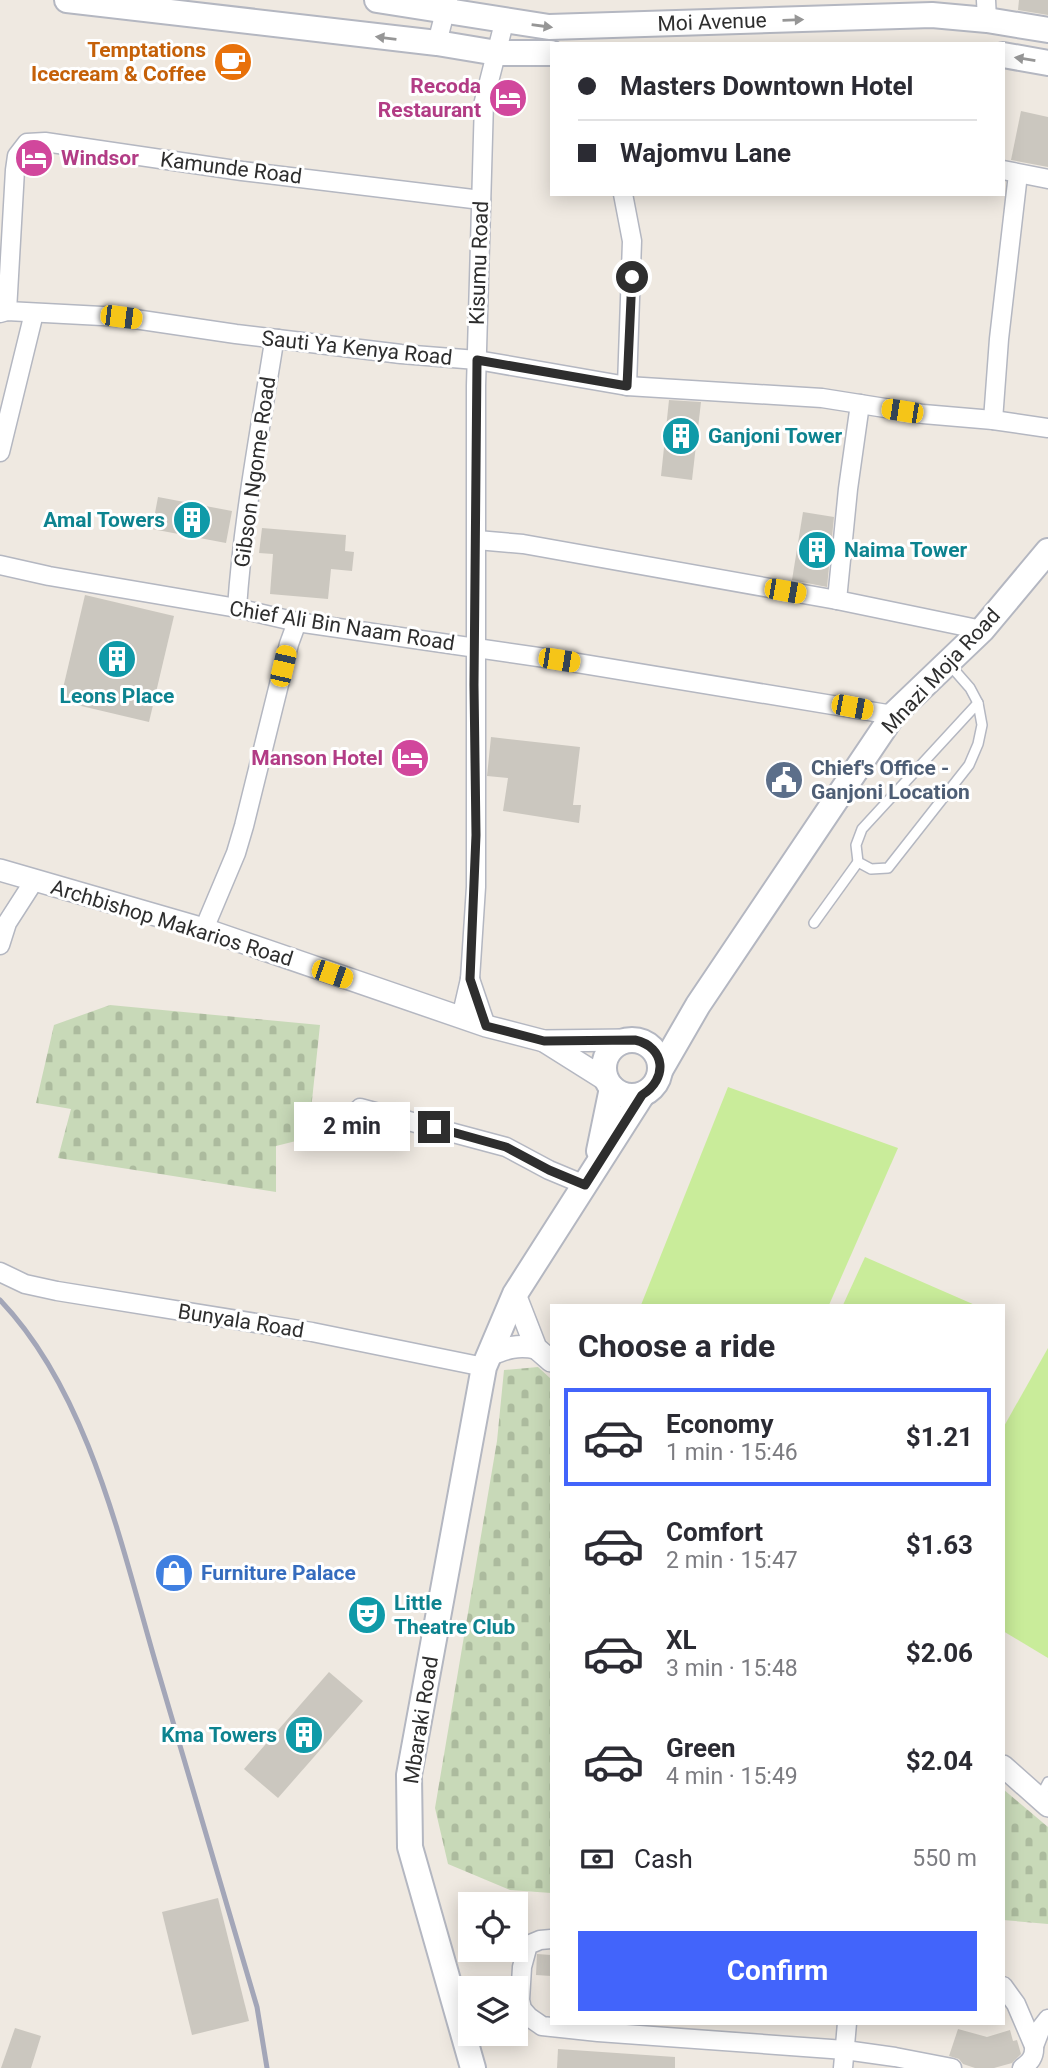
<!DOCTYPE html>
<meta charset="utf-8">
<style>
:root{--surface:#fff;--page:#f2f2f3;--text:#2b2b33;--muted:#7c7c81;--line:#e1e1e2;--accent:#4264fb}
body{margin:0;font-family:Roboto,sans-serif;background:var(--page);color:var(--text);height:100vh;display:flex;flex-direction:column;font-size:26px;white-space:nowrap}
*{box-sizing:border-box;margin:0}
p{font-size:23px;color:var(--muted)}
.icon{flex:none;width:38px;height:38px;fill:none;stroke:currentColor;stroke-width:2;stroke-linecap:round;stroke-linejoin:round}
.map{position:relative;flex:1;overflow:hidden}
.panel{position:absolute;left:550px;top:1304px;width:455px;height:721px;display:flex;flex-direction:column;background:var(--surface);border-radius:0px;box-shadow:0 4px 18px #0003}
.panel>*{flex:none}
.hud{position:absolute;left:550px;top:42px;width:455px;height:154px;border-radius:0px;box-shadow:0 4px 18px #0003;display:grid;align-content:center;height:154px;padding:0 28px;background:var(--surface)}
.fabs{position:absolute;left:458px;top:1892px;display:grid;gap:14px}
.fabs a{display:grid;place-items:center;width:70px;height:70px;border-radius:0px;background:var(--surface);box-shadow:0 4px 18px #0003;font-size:35px}
.end{position:absolute;width:32px;height:32px;margin:-16px;border:9px solid #2e2e2e;background:#fff;box-shadow:0 0 0 4px #fff}
.from{border-radius:50%}
.bubble{position:absolute;height:49px;border-radius:0px;background:var(--surface);box-shadow:0 4px 18px #0003;font-size:23px;font-weight:700;line-height:49px;text-align:center}
.car{position:absolute;width:21px;height:42px;margin:-21px -10px;border-radius:9px;box-shadow:0 0 5px 2px #0007;background:linear-gradient(#f5c518 24%,#345 0 40%,#f5c518 0 76%,#345 0 86%,#f5c518 0)}
.hud b{display:flex;align-items:center;gap:24px;height:66px;font-size:26px}
.hud b+b{border-top:2px solid var(--line)}
.hud i{width:18px;height:18px;background:var(--text)}
ul{padding:0;list-style:none}
li{display:flex;align-items:center;gap:21px;height:98px;margin:0 14px 10px;padding:0 14px;border:4px solid transparent;border-radius:0px}
li div{flex:1}
li b{display:block;font-size:26px}
li em{font-style:normal;font-weight:700}
li.active{border-color:var(--accent)}
li>.icon{width:63px;height:63px;stroke-width:1.5}
h2{padding:0 28px;font-size:32px;line-height:84px}
.pay{display:flex;align-items:center;gap:18px;height:77px;padding:0 28px;font-size:26px}
.pay p{margin-inline-start:auto}
.cta{display:flex;gap:14px;margin-top:auto;padding:14px 28px}
.cta a{flex:1;height:80px;border-radius:0px;background:var(--accent);color:#fff;font-size:28px;font-weight:700;line-height:80px;text-align:center}
.map>svg:first-child{display:block}
.cemetery{fill:url(#cemetery-stones)}
.pitch{fill:#c9ec9a}
.building{fill:#cbc7bf}
.lines{fill:none;stroke-linecap:round;stroke-linejoin:round}
.service-casing{stroke:#b4b7c1;stroke-width:12}
.minor-casing{stroke:#b4b7c1;stroke-width:21}
.tertiary-casing{stroke:#b4b7c1;stroke-width:24}
.secondary-casing{stroke:#b4b7c1;stroke-width:28}
.service{stroke:#fff;stroke-width:9}
.minor{stroke:#fff;stroke-width:18}
.tertiary{stroke:#fff;stroke-width:21}
.secondary{stroke:#fff;stroke-width:24}
.rail{stroke:#a3a6b8;stroke-width:5}
.oneway{fill:#969696}
.route{stroke:#2e2e2e;stroke-width:9}
.labels{text-anchor:middle;stroke-width:6;stroke-linejoin:round;paint-order:stroke}
.street-label{font-size:21px;fill:#2e2e2e;stroke:#fff}
.food-label{font-size:21px;font-weight:bold;fill:#c56008;stroke:#fff;text-anchor:end}
.hotel-label{font-size:21px;font-weight:bold;fill:#b23c85;stroke:#fff;text-anchor:end}
.culture-label{font-size:21px;font-weight:bold;fill:#0d838f;stroke:#fff;text-anchor:start}
.service-label{font-size:21px;font-weight:bold;fill:#4e5e75;stroke:#fff;text-anchor:start}
.shop-label{font-size:21px;font-weight:bold;fill:#366cbe;stroke:#fff;text-anchor:start}
</style>
<div class="map">
<svg width="1048" height="2068" viewBox="0 0 1048 2068">
<defs>
<pattern id="cemetery-stones" width="16" height="16" patternUnits="userSpaceOnUse" patternTransform="scale(1.75)"><rect width="16" height="16" fill="#c8d9b8"/><path d="M2 7V4a2 2 0 0 1 4 0v3zM10 15v-3a2 2 0 0 1 4 0v3z" fill="#acbb9e"/></pattern>
</defs>
<rect width="100%" height="100%" fill="#efe9e1"/>
<g class="cemetery">
<polygon points="110,1005 320,1025 308,1138 276,1146 276,1192 58,1158 71,1109 36,1103 54,1025"/>
<polygon points="538,1367 551,1379 551,1893 510,1890 448,1864 435,1808 497,1441 504,1370"/>
<polygon points="1003,1789 1048,1827 1048,1924 1003,1920"/>
</g>
<g class="pitch">
<polygon points="728,1087 898,1148 829,1305 641,1305"/>
<polygon points="865,1257 975,1305 843,1305"/>
<polygon points="1048,1348 1048,1658 1003,1631 1003,1428"/>
</g>
<g class="building">
<polygon points="1019,0 1048,0 1048,15 1018,10"/>
<polygon points="1021,111 1048,117 1048,167 1011,160"/>
<polygon points="669,400 701,402 692,480 661,476"/>
<polygon points="158,497 232,511 226,543 152,529"/>
<polygon points="803,512 834,517 827,587 792,580"/>
<polygon points="262,528 346,535 345,551 354,552 352,571 331,569 328,599 270,594 273,554 259,553"/>
<polygon points="85,595 174,616 149,722 60,701"/>
<polygon points="491,737 580,747 573,805 581,805 579,823 503,811 508,778 487,776"/>
<polygon points="329,1672 363,1701 278,1798 244,1769"/>
<polygon points="218,1898 249,2021 192,2035 162,1912"/>
<polygon points="537,1954 551,1955 551,1976 536,1975"/>
<polygon points="15,2028 41,2036 31,2068 1,2068"/>
<polygon points="958,2029 987,2037 1010,2030 1013,2041 1017,2040 1021,2054 1012,2063 994,2068 975,2068 963,2064 959,2059 949,2056"/>
<polygon points="558,2049 675,2057 675,2068 557,2068"/>
</g>
<g class="lines">
<defs>
<g id="service">
<polyline points="949,664 970,688 978,703"/>
<polygon points="978,703 982,725 978,744 969,765 888,868 871,869 858,862 856,845 862,829"/>
<polyline points="814,923 858,862"/>
<polyline points="1040,1797 1048,1782"/>
</g>
<g id="minor">
<polyline points="986,0 987,20"/>
<polyline points="437,43 448,0"/>
<polyline points="1003,170 1048,179"/>
<polyline points="623,194 632,241 627,386"/>
<polyline points="7,311 15,170 17,156 27,143 45,142 242,171 481,200"/>
<polyline points="0,313 7,311 121,317 236,334 401,354 477,360 627,386 822,398 923,414 993,420 1048,428"/>
<polyline points="993,420 999,339 1018,174"/>
<polyline points="0,452 34,313"/>
<polyline points="477,540 523,544 837,600 982,630"/>
<polyline points="0,565 49,576 237,608 297,622 559,660 893,715"/>
<polyline points="837,600 848,489 860,404"/>
<path d="M237,608C243,519 260,430 274,342L278,339"/>
<polyline points="204,929 236,853 244,826 289,644 297,622"/>
<polyline points="0,945 7,923 34,881"/>
<polyline points="470,979 486,1026"/>
<polyline points="461,1018 470,979 476,887 476,386 484,101 505,19"/>
<polyline points="360,1108 506,1147 549,1170 585,1185"/>
<polyline points="0,1272 25,1284 57,1291 312,1332 484,1367"/>
<polyline points="551,1939 540,1940 528,1945 522,1967 520,2000 522,2009 529,2017 542,2026 598,2032 845,2050 895,2057 952,2068"/>
<path d="M1003,1986L1016,2004L1034,2046C1035,2057 1030,2062 1022,2068"/>
<polyline points="1034,2046 1041,2028 1048,2019"/>
<polyline points="843,2068 847,2023"/>
</g>
<g id="tertiary">
<polyline points="0,870 204,929 486,1026 544,1041 627,1040"/>
<polyline points="544,1041 606,1080"/>
<polyline points="515,1294 536,1348 551,1361"/>
<path d="M489,1355C506,1348 518,1344 536,1348"/>
<polyline points="1003,1766 1048,1806"/>
</g>
<g id="secondary">
<polyline points="67,0 437,43 497,53 551,53"/>
<polyline points="377,0 549,27 932,15 987,20 1048,30"/>
<polyline points="1003,55 1048,63"/>
<circle cx="632" cy="1068" r="28"/>
<polyline points="661,1069 698,1005 893,715 982,630 1048,551"/>
<polyline points="599,1151 612,1088"/>
<polyline points="473,2068 410,1847 409,1775 484,1367 515,1294 642,1095"/>
</g>
</defs>
<use href="#service" class="service-casing"/>
<use href="#minor" class="minor-casing"/>
<use href="#tertiary" class="tertiary-casing"/>
<use href="#secondary" class="secondary-casing"/>
<use href="#service" class="service"/>
<use href="#minor" class="minor"/>
<use href="#tertiary" class="tertiary"/>
<use href="#secondary" class="secondary"/>
<path class="rail" d="M0,1300C90,1394 122,1549 158,1671C191,1783 224,1895 257,2007L267,2068"/>
</g>
<defs><path id="oneway-solid" d="M-6-.8H1V-3.2L6.5 0L1 3.2V.8H-6Z" transform="scale(1.75)"/></defs>
<g class="oneway">
<use href="#oneway-solid" transform="translate(793 20) rotate(-2)"/>
<use href="#oneway-solid" transform="translate(542 26) rotate(8)"/>
<use href="#oneway-solid" transform="translate(386 38) rotate(-173)"/>
<use href="#oneway-solid" transform="translate(1025 59) rotate(-171)"/>
</g>
<g class="lines">
<path class="route" d="M434,1127L506,1147L549,1170L585,1185L642,1095C668,1079 666,1047 635,1040L544,1041L486,1026L470,979L476,835L474,685L477,360L627,386L632,277"/>
</g>
<defs>
<symbol id="cafe-disc" viewBox="-11 -11 22 22"><circle r="9.5" fill="#e8710a" stroke="#fff"/><path d="M-5.5-4.5H6V0H3Q3 3.5 0 3.5H-2.5Q-5.5 3.5-5.5 0ZM3-3.2v2h1.7v-2ZM-6 4.5H4V6H-6Z" fill="#fff"/></symbol>
<symbol id="hotel-disc" viewBox="-11 -11 22 22"><circle r="9.5" fill="#d1479c" stroke="#fff"/><path d="M-6-4.5h1.5V1H6V5H4.5V3h-9V5H-6ZM-4 0a1.8 1.8 0 1 1 3.6 0ZM.5 0V-2.5h3Q6-2.5 6 0Z" fill="#fff"/></symbol>
<symbol id="building-disc" viewBox="-11 -11 22 22"><circle r="9.5" fill="#0f9aa8" stroke="#fff"/><path d="M-4-6H4V6H1V3H-1V6H-4ZM-2.5-4.3h1.7v1.8h-1.7ZM.8-4.3h1.7v1.8H.8ZM-2.5-1h1.7V.8h-1.7ZM.8-1h1.7V.8H.8Z" fill="#fff"/></symbol>
<symbol id="civic-disc" viewBox="-11 -11 22 22"><circle r="9.5" fill="#5c6f8a" stroke="#fff"/><path d="M-.6-6.5H3V-4.5H.6V-3L4-1V1h2V6H-6V1h2V-1L-.6-3ZM-1.2 2.5V6h2.4V2.5Z" fill="#fff"/></symbol>
<symbol id="shop-disc" viewBox="-11 -11 22 22"><circle r="9.5" fill="#3f7fe0" stroke="#fff"/><path d="M-5-2.5h2.3a2.7 3.5 0 0 1 5.4 0H5L5.5 6h-11ZM-1.5-2.5h3a1.5 2.3 0 0 0-3 0Z" fill="#fff"/></symbol>
<symbol id="theatre-disc" viewBox="-11 -11 22 22"><circle r="9.5" fill="#0f9aa8" stroke="#fff"/><path d="M-5-5.5Q0-4 5-5.5V0Q5 5 0 6Q-5 5-5 0ZM-3.3-2.5H-1v1.5H-3.3ZM1-2.5H3.3v1.5H1ZM-2.8 1Q0 5.5 2.8 1Z" fill="#fff"/></symbol>
</defs>
<g fill-rule="evenodd">
<use href="#cafe-disc" x="211" y="40" width="44" height="44"/>
<use href="#hotel-disc" x="486" y="76" width="44" height="44"/>
<use href="#hotel-disc" x="12" y="136" width="44" height="44"/>
<use href="#building-disc" x="659" y="414" width="44" height="44"/>
<use href="#building-disc" x="170" y="498" width="44" height="44"/>
<use href="#building-disc" x="795" y="528" width="44" height="44"/>
<use href="#building-disc" x="95" y="637" width="44" height="44"/>
<use href="#hotel-disc" x="388" y="736" width="44" height="44"/>
<use href="#civic-disc" x="762" y="758" width="44" height="44"/>
<use href="#shop-disc" x="152" y="1551" width="44" height="44"/>
<use href="#theatre-disc" x="345" y="1593" width="44" height="44"/>
<use href="#building-disc" x="282" y="1713" width="44" height="44"/>
</g>
<g class="labels">
<g class="street-label">
<text transform="translate(712 22) rotate(-2)" y="7">Moi Avenue</text>
<text transform="translate(231 168) rotate(7)" y="7">Kamunde Road</text>
<text transform="translate(479 263) rotate(-88)" y="7">Kisumu Road</text>
<text transform="translate(357 348) rotate(6)" y="7">Sauti Ya Kenya Road</text>
<text transform="translate(255 472) rotate(-82)" y="7">Gibson Ngome Road</text>
<text transform="translate(342 626) rotate(9)" y="7">Chief Ali Bin Naam Road</text>
<text transform="translate(941 671) rotate(-47)" y="7">Mnazi Moja Road</text>
<text transform="translate(172 923) rotate(17)" y="7">Archbishop Makarios Road</text>
<text transform="translate(241 1321) rotate(9)" y="7">Bunyala Road</text>
<text transform="translate(421 1720) rotate(-81)" y="7">Mbaraki Road</text>
</g>
<g class="food-label">
<text x="206" y="57">Temptations<tspan x="206" dy="24">Icecream &amp; Coffee</tspan></text>
</g>
<g class="hotel-label">
<text x="481" y="93">Recoda<tspan x="481" dy="24">Restaurant</tspan></text>
<text x="61" y="165" text-anchor="start">Windsor</text>
<text x="383" y="765">Manson Hotel</text>
</g>
<g class="culture-label">
<text x="708" y="443">Ganjoni Tower</text>
<text x="165" y="527" text-anchor="end">Amal Towers</text>
<text x="844" y="557">Naima Tower</text>
<text x="117" y="703" text-anchor="middle">Leons Place</text>
<text x="394" y="1610">Little<tspan x="394" dy="24">Theatre Club</tspan></text>
<text x="277" y="1742" text-anchor="end">Kma Towers</text>
</g>
<g class="service-label">
<text x="811" y="775">Chief's Office -<tspan x="811" dy="24">Ganjoni Location</tspan></text>
</g>
<g class="shop-label">
<text x="201" y="1580">Furniture Palace</text>
</g>
</g>
</svg>
<div class="fabs">
<a><svg class="icon" aria-label="locate" viewBox="0 0 24 24"><circle cx="12" cy="12" r="6"/><path d="M12 2v4M12 18v4M2 12h4M18 12h4"/></svg></a>
<a><svg class="icon" aria-label="layers" viewBox="0 0 24 24"><path d="M12 4l9 5-9 5-9-5zM3 14l9 5 9-5"/></svg></a>
</div>
<i class="end from" style="left:632px;top:277px"></i>
<i class="end" style="left:434px;top:1127px"></i>
<div class="bubble" style="left:294px;top:1102px;width:116px">2 min</div>
<i class="car" style="left:121px;top:317px;rotate:97deg"></i>
<i class="car" style="left:902px;top:411px;rotate:279deg"></i>
<i class="car" style="left:785px;top:591px;rotate:100deg"></i>
<i class="car" style="left:559px;top:660px;rotate:99deg"></i>
<i class="car" style="left:283px;top:666px;rotate:13deg"></i>
<i class="car" style="left:852px;top:707px;rotate:101deg"></i>
<i class="car" style="left:332px;top:974px;rotate:109deg"></i>
<div class="hud">
<b><i class="from"></i>Masters Downtown Hotel</b>
<b><i></i>Wajomvu Lane</b>
</div>
<section class="panel">
<h2>Choose a ride</h2>
<ul>
<li class="active"><svg class="icon" aria-label="car" viewBox="0 0 24 24"><path d="M5 17H2v-5l4-1 3-4h7l3 4 3 1v5h-3M9 17h6M6 11h13"/><circle cx="7" cy="17" r="2"/><circle cx="17" cy="17" r="2"/></svg><div><b>Economy</b><p>1 min · 15:46</p></div><em>$1.21</em></li>
<li><svg class="icon" aria-label="car" viewBox="0 0 24 24"><path d="M5 17H2v-5l4-1 3-4h7l3 4 3 1v5h-3M9 17h6M6 11h13"/><circle cx="7" cy="17" r="2"/><circle cx="17" cy="17" r="2"/></svg><div><b>Comfort</b><p>2 min · 15:47</p></div><em>$1.63</em></li>
<li><svg class="icon" aria-label="car" viewBox="0 0 24 24"><path d="M5 17H2v-5l4-1 3-4h7l3 4 3 1v5h-3M9 17h6M6 11h13"/><circle cx="7" cy="17" r="2"/><circle cx="17" cy="17" r="2"/></svg><div><b>XL</b><p>3 min · 15:48</p></div><em>$2.06</em></li>
<li><svg class="icon" aria-label="car" viewBox="0 0 24 24"><path d="M5 17H2v-5l4-1 3-4h7l3 4 3 1v5h-3M9 17h6M6 11h13"/><circle cx="7" cy="17" r="2"/><circle cx="17" cy="17" r="2"/></svg><div><b>Green</b><p>4 min · 15:49</p></div><em>$2.04</em></li>
</ul>
<div class="pay"><svg class="icon" aria-label="cash" viewBox="0 0 24 24"><path d="M3 7h18v10H3z"/><circle cx="12" cy="12" r="2"/></svg>Cash<p>550 m</p></div>
<div class="cta"><a>Confirm</a></div>
</section>
</div>
